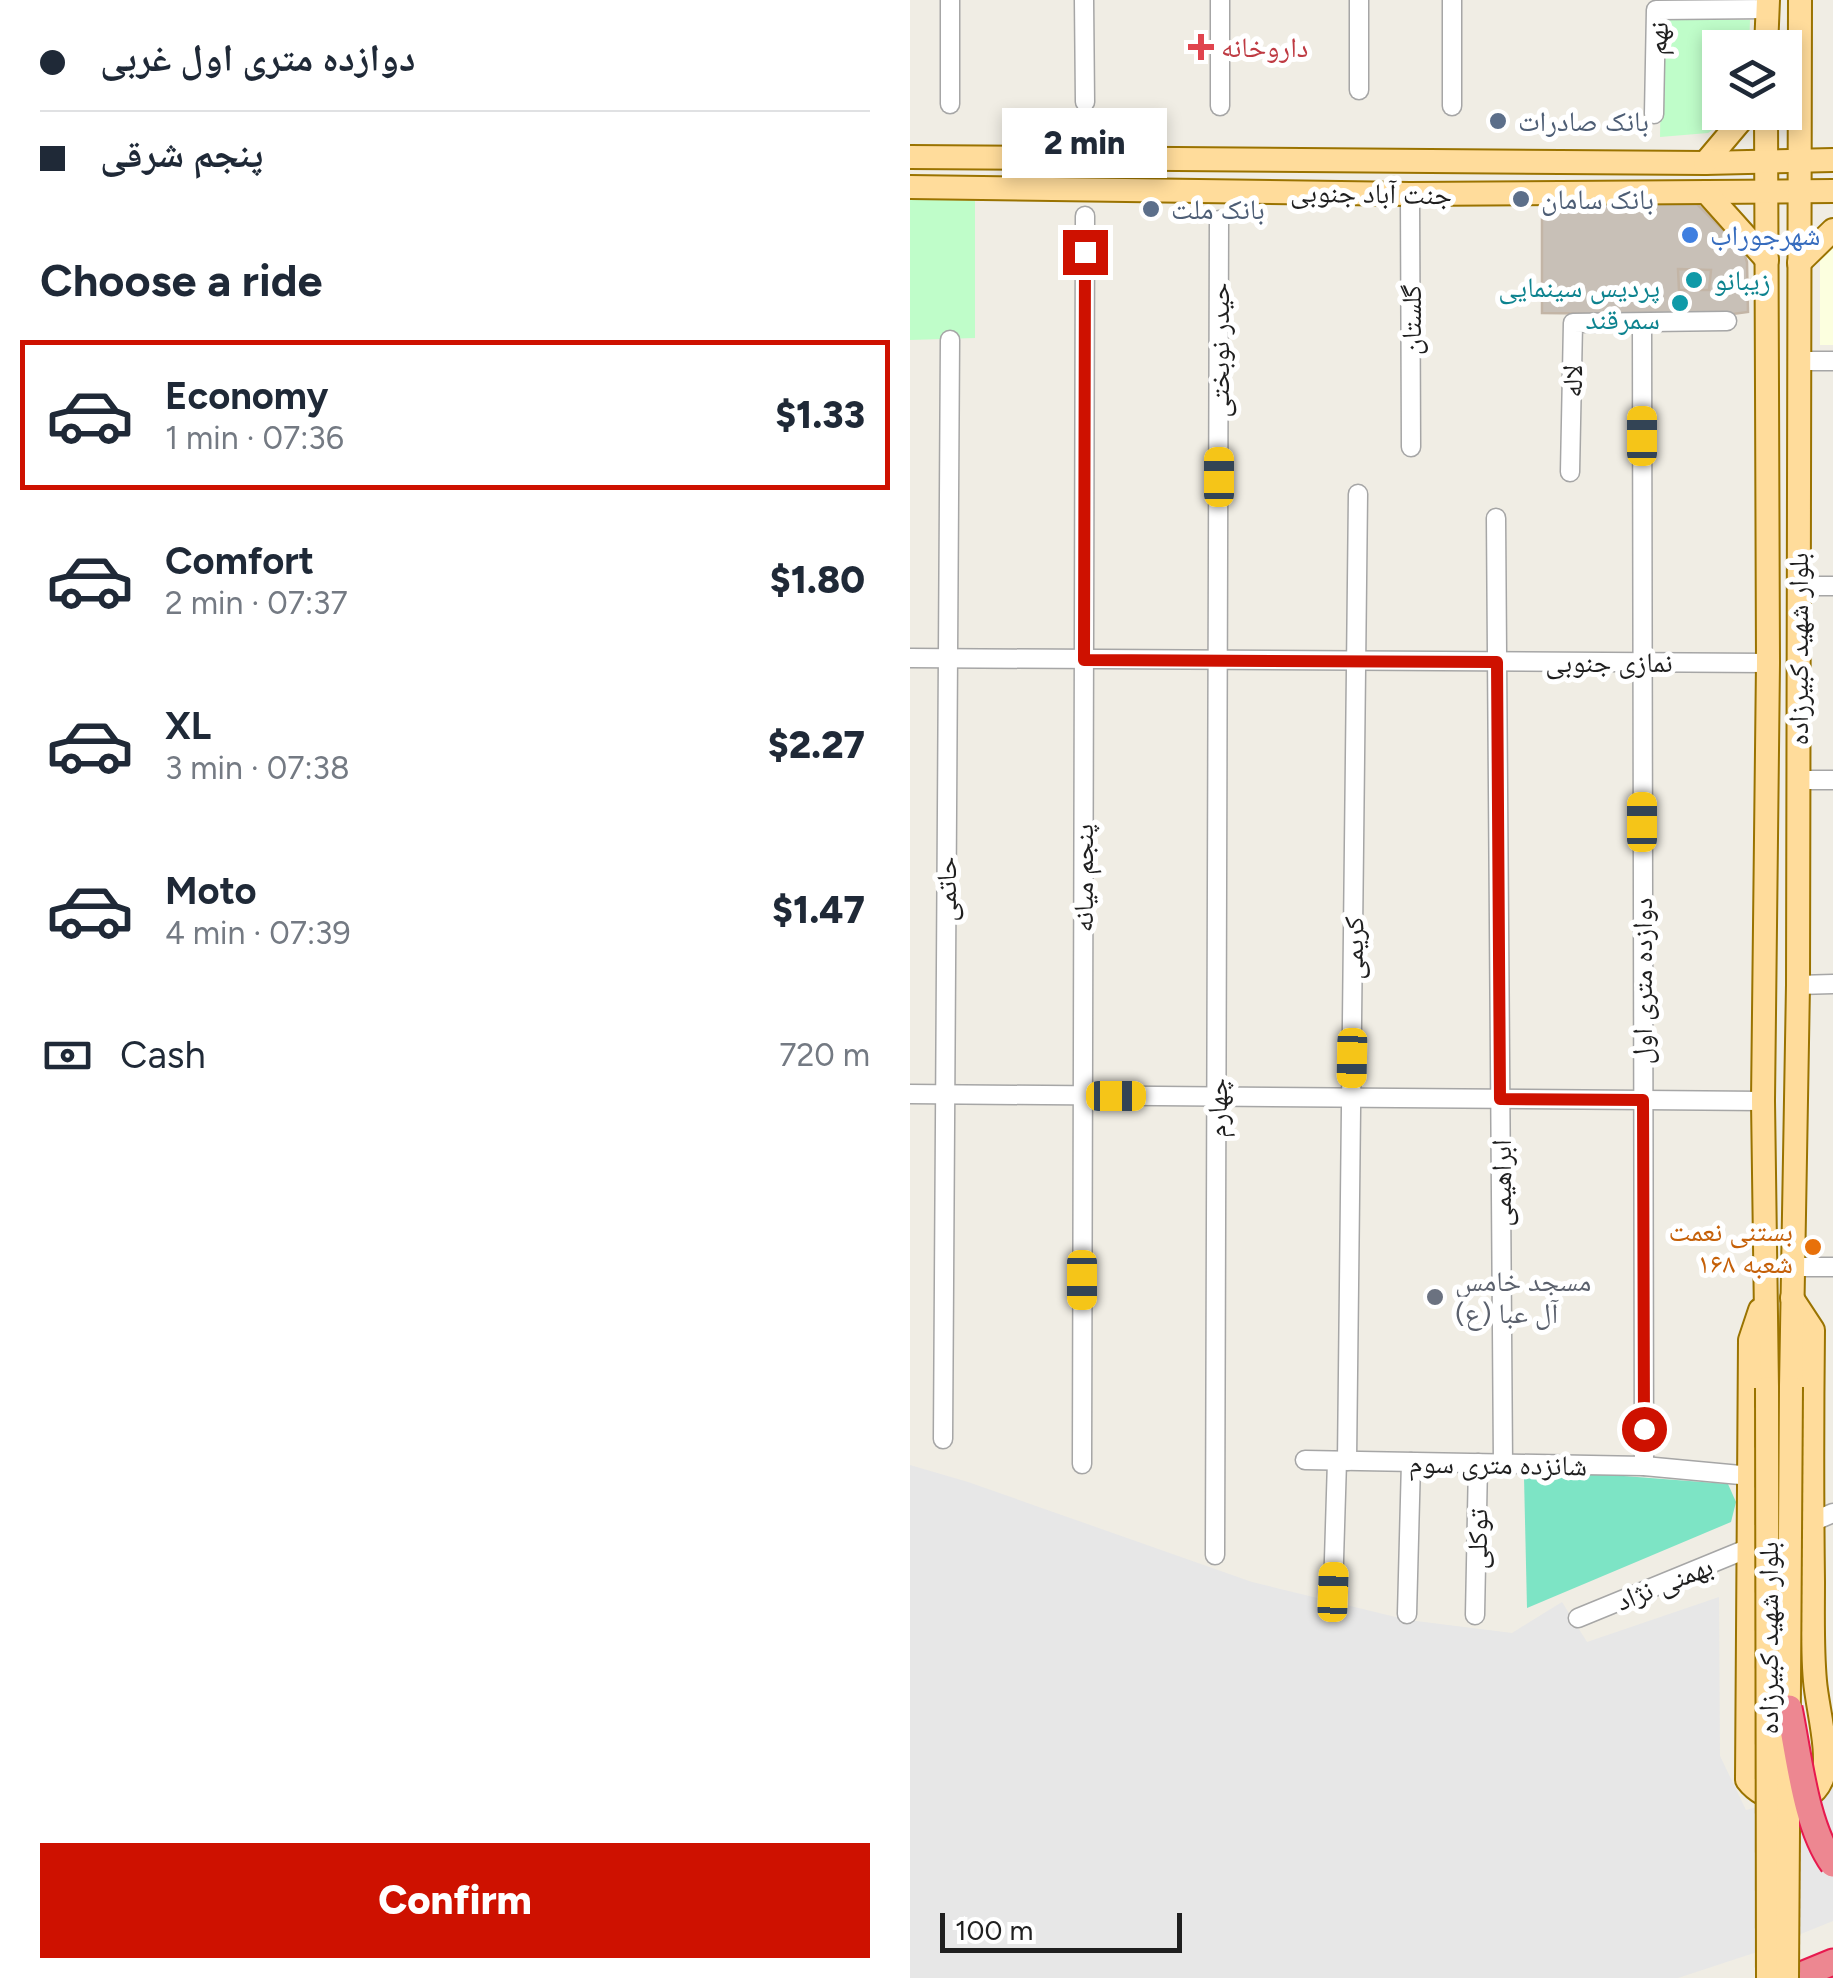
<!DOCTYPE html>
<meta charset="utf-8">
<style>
:root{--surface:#fff;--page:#f6f6f7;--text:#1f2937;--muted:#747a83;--line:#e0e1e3;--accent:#ce1100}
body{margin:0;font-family:Figtree,"Noto Naskh Arabic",sans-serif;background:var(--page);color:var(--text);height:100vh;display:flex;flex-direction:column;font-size:38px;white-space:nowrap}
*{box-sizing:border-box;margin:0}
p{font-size:32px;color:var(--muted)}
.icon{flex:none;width:55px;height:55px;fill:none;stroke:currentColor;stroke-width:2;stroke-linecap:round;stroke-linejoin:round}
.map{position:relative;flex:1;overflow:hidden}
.details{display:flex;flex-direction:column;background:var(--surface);width:910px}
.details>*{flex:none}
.hud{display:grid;align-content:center;height:220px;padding:0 40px;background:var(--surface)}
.tools{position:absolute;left:792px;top:30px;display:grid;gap:20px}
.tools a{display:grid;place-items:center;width:100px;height:100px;border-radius:0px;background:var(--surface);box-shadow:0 5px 15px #0003;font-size:50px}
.scale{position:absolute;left:30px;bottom:25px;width:242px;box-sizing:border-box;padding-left:10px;border:5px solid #1f1f1f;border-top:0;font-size:28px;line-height:35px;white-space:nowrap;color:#1f1f1f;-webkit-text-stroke:8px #fff;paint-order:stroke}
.end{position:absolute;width:45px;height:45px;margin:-22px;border:12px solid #ce1100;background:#fff;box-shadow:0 0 0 5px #fff}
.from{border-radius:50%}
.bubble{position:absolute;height:70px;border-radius:0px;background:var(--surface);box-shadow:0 5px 15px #0003;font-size:32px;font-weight:800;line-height:70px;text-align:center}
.car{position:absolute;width:30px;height:60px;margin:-30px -15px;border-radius:12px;box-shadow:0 0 8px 2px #0007;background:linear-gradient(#f5c518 24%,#345 0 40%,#f5c518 0 76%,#345 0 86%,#f5c518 0)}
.hud b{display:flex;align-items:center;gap:35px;height:95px;font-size:38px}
.hud b+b{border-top:2px solid var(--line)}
.hud i{width:25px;height:25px;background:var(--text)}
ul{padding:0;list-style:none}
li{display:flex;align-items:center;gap:30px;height:150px;margin:0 20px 15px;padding:0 20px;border:5px solid transparent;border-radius:0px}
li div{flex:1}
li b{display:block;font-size:38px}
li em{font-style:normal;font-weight:800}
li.on{border-color:var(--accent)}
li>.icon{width:90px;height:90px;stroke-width:1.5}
h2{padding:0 40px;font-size:45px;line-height:120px}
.pay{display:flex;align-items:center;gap:25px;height:110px;padding:0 40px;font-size:38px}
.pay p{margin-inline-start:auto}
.button{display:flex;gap:20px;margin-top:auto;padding:20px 40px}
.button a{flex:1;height:115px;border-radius:0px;background:var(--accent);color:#fff;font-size:40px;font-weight:800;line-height:115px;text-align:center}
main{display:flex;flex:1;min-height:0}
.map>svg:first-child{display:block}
.education{fill:#fcffdf}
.park{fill:#bffdc9}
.pitch{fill:#7de4c5}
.parking{fill:#e7e7e7}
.building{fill:#c8c0b7;stroke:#c3b5a6;stroke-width:2.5}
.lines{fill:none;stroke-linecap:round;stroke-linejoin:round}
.minor-casing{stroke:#a6a6a6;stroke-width:21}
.major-casing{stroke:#9a7300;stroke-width:26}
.highway-casing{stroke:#e7194e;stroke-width:29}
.minor{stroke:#fff;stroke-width:18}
.major{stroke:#ffdc9b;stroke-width:22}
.highway{stroke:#ed8791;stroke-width:25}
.major-bridge-casing{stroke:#9a7300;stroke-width:26;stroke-linecap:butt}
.highway-bridge-casing{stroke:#e7194e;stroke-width:29;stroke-linecap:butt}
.major-bridge{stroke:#ffdc9b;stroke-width:22}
.highway-bridge{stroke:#ed8791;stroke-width:25}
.route{stroke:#ce1100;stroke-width:12}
.health-dot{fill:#e0444e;stroke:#fff;stroke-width:4}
.service-dot{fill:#5c6f8a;stroke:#fff;stroke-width:4}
.shop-dot{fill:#3f7fe0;stroke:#fff;stroke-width:4}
.culture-dot{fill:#0f9aa8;stroke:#fff;stroke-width:4}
.food-dot{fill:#e8710a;stroke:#fff;stroke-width:4}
.worship-dot{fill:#6b7280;stroke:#fff;stroke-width:4}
.labels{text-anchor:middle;stroke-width:10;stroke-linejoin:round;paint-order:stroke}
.street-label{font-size:28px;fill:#1f1f1f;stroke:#fff}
.health-label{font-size:28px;fill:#be3a42;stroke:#fff;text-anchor:start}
.service-label{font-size:28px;fill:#4e5e75;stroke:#fff;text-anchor:start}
.shop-label{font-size:28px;fill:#366cbe;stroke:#fff;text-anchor:start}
.culture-label{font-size:28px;fill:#0d838f;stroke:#fff;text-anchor:start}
.food-label{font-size:28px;fill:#c56008;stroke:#fff;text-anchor:end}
.worship-label{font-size:28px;fill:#5b616d;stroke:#fff;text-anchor:start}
</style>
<main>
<section class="details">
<div class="hud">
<b><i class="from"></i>دوازده متری اول غربی</b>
<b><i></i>پنجم شرقی</b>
</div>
<h2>Choose a ride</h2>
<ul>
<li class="on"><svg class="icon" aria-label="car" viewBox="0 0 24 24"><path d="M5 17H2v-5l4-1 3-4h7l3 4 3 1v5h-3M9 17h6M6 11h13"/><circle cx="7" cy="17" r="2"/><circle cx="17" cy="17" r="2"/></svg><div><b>Economy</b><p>1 min · 07:36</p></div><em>$1.33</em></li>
<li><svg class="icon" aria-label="car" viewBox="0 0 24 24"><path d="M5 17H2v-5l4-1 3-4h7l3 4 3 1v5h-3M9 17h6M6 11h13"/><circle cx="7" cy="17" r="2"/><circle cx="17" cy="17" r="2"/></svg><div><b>Comfort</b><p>2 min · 07:37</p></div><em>$1.80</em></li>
<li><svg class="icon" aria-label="car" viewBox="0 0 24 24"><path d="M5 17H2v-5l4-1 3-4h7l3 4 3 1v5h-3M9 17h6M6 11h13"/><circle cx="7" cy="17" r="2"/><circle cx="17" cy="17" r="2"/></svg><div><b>XL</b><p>3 min · 07:38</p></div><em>$2.27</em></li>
<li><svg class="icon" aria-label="car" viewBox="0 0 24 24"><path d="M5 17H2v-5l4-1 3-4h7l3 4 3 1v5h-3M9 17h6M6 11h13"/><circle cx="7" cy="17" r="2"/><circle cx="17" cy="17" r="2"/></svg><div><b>Moto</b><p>4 min · 07:39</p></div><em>$1.47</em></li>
</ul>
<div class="pay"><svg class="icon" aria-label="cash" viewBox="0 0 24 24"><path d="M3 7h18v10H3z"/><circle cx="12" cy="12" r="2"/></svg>Cash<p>720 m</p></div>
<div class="button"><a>Confirm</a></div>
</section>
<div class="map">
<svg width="923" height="1978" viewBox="0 0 923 1978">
<rect width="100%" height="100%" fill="#f0ede4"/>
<polygon class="education" points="923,247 923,345 910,345 910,260"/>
<g class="park">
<polygon points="752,19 840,20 839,47 810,48 810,112 825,113 798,133 750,137"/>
<polygon points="65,197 65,338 0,340 0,198"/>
</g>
<polygon class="pitch" points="675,1473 818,1484 826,1502 821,1522 617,1608 614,1477"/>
<polygon class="parking" points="0,1465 58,1482 342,1582 498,1620 602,1633 652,1602 677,1642 809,1597 810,1756 836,1810 923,1785 923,1921 844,1953 768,1978 0,1978"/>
<g class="building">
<polygon points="632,203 787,204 833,250 837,262 838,312 815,315 632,313"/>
<polygon points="768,269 801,270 799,290 769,290"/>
</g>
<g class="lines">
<defs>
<g id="minor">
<polyline points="40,0 40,104"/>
<polyline points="174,0 175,102"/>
<polyline points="310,0 310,106"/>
<polyline points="449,0 449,90"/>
<polyline points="542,106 542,0"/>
<polyline points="744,114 746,10 858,9"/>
<polyline points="500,194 501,447"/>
<polyline points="732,323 734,1466"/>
<polyline points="889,361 923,361"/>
<polyline points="660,472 663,323 817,321"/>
<polyline points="586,518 593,1464"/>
<polyline points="888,586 923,586"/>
<polyline points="0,658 858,663"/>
<polyline points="888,780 923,780"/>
<polyline points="888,985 923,984"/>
<polyline points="0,1094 853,1101"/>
<polyline points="884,1267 923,1267"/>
<polyline points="33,1439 40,340"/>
<polyline points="395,1460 734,1466 841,1476"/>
<polyline points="437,1461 448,494"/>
<polyline points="172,1464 175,216"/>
<polyline points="902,1522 923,1513"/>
<polyline points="305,1555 309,220"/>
<polyline points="423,1592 427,1461"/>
<polyline points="497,1614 501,1462"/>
<polyline points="565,1615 568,1463"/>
<polyline points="668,1618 839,1548"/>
</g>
<g id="major">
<polyline points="856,48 858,0"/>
<polyline points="856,112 858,663 853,1101 857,1388"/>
<polyline points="0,157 795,163 923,160"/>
<polyline points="795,163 838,112"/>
<polyline points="0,187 500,194 923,191"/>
<polyline points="796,192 857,260"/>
<polyline points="889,263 923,230"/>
<path d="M850,1310L840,1340L837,1780C854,1803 898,1813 912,1779C921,1756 907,1707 905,1681C902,1649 903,1615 903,1582C902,1498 902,1414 903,1330L882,1298"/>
<polyline points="881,1387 888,985 890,0"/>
</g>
<polyline id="highway" points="884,1978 923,1962"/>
</defs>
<use href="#minor" class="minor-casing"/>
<use href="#major" class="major-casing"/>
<use href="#highway" class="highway-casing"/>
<use href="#minor" class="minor"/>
<use href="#major" class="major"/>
<use href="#highway" class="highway"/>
<defs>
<g id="major-bridge">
<polyline points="857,1388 858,1978"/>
<polyline points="877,1978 881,1387"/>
</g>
<path id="highway-bridge" d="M879,1708C889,1756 895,1825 923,1864"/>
</defs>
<use href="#major-bridge" class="major-bridge-casing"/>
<use href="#highway-bridge" class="highway-bridge-casing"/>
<use href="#major-bridge" class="major-bridge"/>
<use href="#highway-bridge" class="highway-bridge"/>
</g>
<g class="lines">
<polyline class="route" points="175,252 174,660 587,662 590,1099 733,1100 734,1429"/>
</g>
<path class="health-dot" d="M286 32h10v10h10v10h-10v10h-10v-10h-10v-10h10z"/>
<g class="service-dot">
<circle cx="588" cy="121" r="10"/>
<circle cx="611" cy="199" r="10"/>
<circle cx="241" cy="209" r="10"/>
</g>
<circle class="shop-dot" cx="780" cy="235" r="10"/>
<g class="culture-dot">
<circle cx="784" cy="280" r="10"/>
<circle cx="770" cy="303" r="10"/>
</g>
<circle class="food-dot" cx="903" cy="1247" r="10"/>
<circle class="worship-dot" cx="525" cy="1297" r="10"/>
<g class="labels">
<g class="street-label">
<text transform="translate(747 38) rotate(-84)" y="10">نهم</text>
<text transform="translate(461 193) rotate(1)" y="10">جنت آباد جنوبی</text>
<text transform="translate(501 320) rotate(-90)" y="10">گلستان</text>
<text transform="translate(309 350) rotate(-90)" y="10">حیدر نوبختی</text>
<text transform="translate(662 381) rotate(-89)" y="10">لاله</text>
<text transform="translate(888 649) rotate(-90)" y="10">بلوار شهید کبیرزاده</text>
<text x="699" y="672">نمازی جنوبی</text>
<text transform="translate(173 878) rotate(-90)" y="10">پنجم میانه</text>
<text transform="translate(36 889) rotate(-90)" y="10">حاتمی</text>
<text transform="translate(443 948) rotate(-89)" y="10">کریمی</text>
<text transform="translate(732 981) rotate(-90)" y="10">دوازده متری اول</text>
<text transform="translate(307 1108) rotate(-90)" y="10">چهارم</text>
<text transform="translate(591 1183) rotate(-90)" y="10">ابراهیمی</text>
<text transform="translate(588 1464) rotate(1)" y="10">شانزده متری سوم</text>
<text transform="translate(567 1539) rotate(-89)" y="10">توکلی</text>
<text transform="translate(754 1583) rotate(-22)" y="10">بهمنی نژاد</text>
<text transform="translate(858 1638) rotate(-90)" y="10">بلوار شهید کبیرزاده</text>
</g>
<g class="health-label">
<text x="311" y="57">داروخانه</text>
</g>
<g class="service-label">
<text x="608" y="131">بانک صادرات</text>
<text x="631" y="209">بانک سامان</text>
<text x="261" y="219">بانک ملت</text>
</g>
<g class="shop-label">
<text x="800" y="245">شهرجوراب</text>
</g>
<g class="culture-label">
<text x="804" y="290">زیبانو</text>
<text x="750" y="297" text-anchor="end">پردیس سینمایی<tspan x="750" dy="32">سمرقند</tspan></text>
</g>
<g class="food-label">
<text x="883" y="1241">بستنی نعمت<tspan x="883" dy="32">شعبه ۱۶۸</tspan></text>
</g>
<g class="worship-label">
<text x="545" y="1291">مسجد خامس<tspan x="545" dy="32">آل عبا (ع)</tspan></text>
</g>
</g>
</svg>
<div class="tools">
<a><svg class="icon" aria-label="layers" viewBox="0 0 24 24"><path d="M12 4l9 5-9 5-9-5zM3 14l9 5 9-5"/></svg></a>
</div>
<div class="scale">100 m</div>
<i class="end from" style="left:734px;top:1429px"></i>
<i class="end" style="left:175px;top:252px"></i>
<div class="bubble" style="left:92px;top:108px;width:165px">2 min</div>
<i class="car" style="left:732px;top:436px;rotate:0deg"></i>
<i class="car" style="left:309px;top:477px;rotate:0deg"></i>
<i class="car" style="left:732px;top:822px;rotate:0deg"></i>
<i class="car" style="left:442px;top:1058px;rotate:181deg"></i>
<i class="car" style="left:206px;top:1096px;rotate:90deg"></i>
<i class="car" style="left:172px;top:1280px;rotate:180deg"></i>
<i class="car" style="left:423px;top:1592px;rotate:2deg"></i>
</div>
</main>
